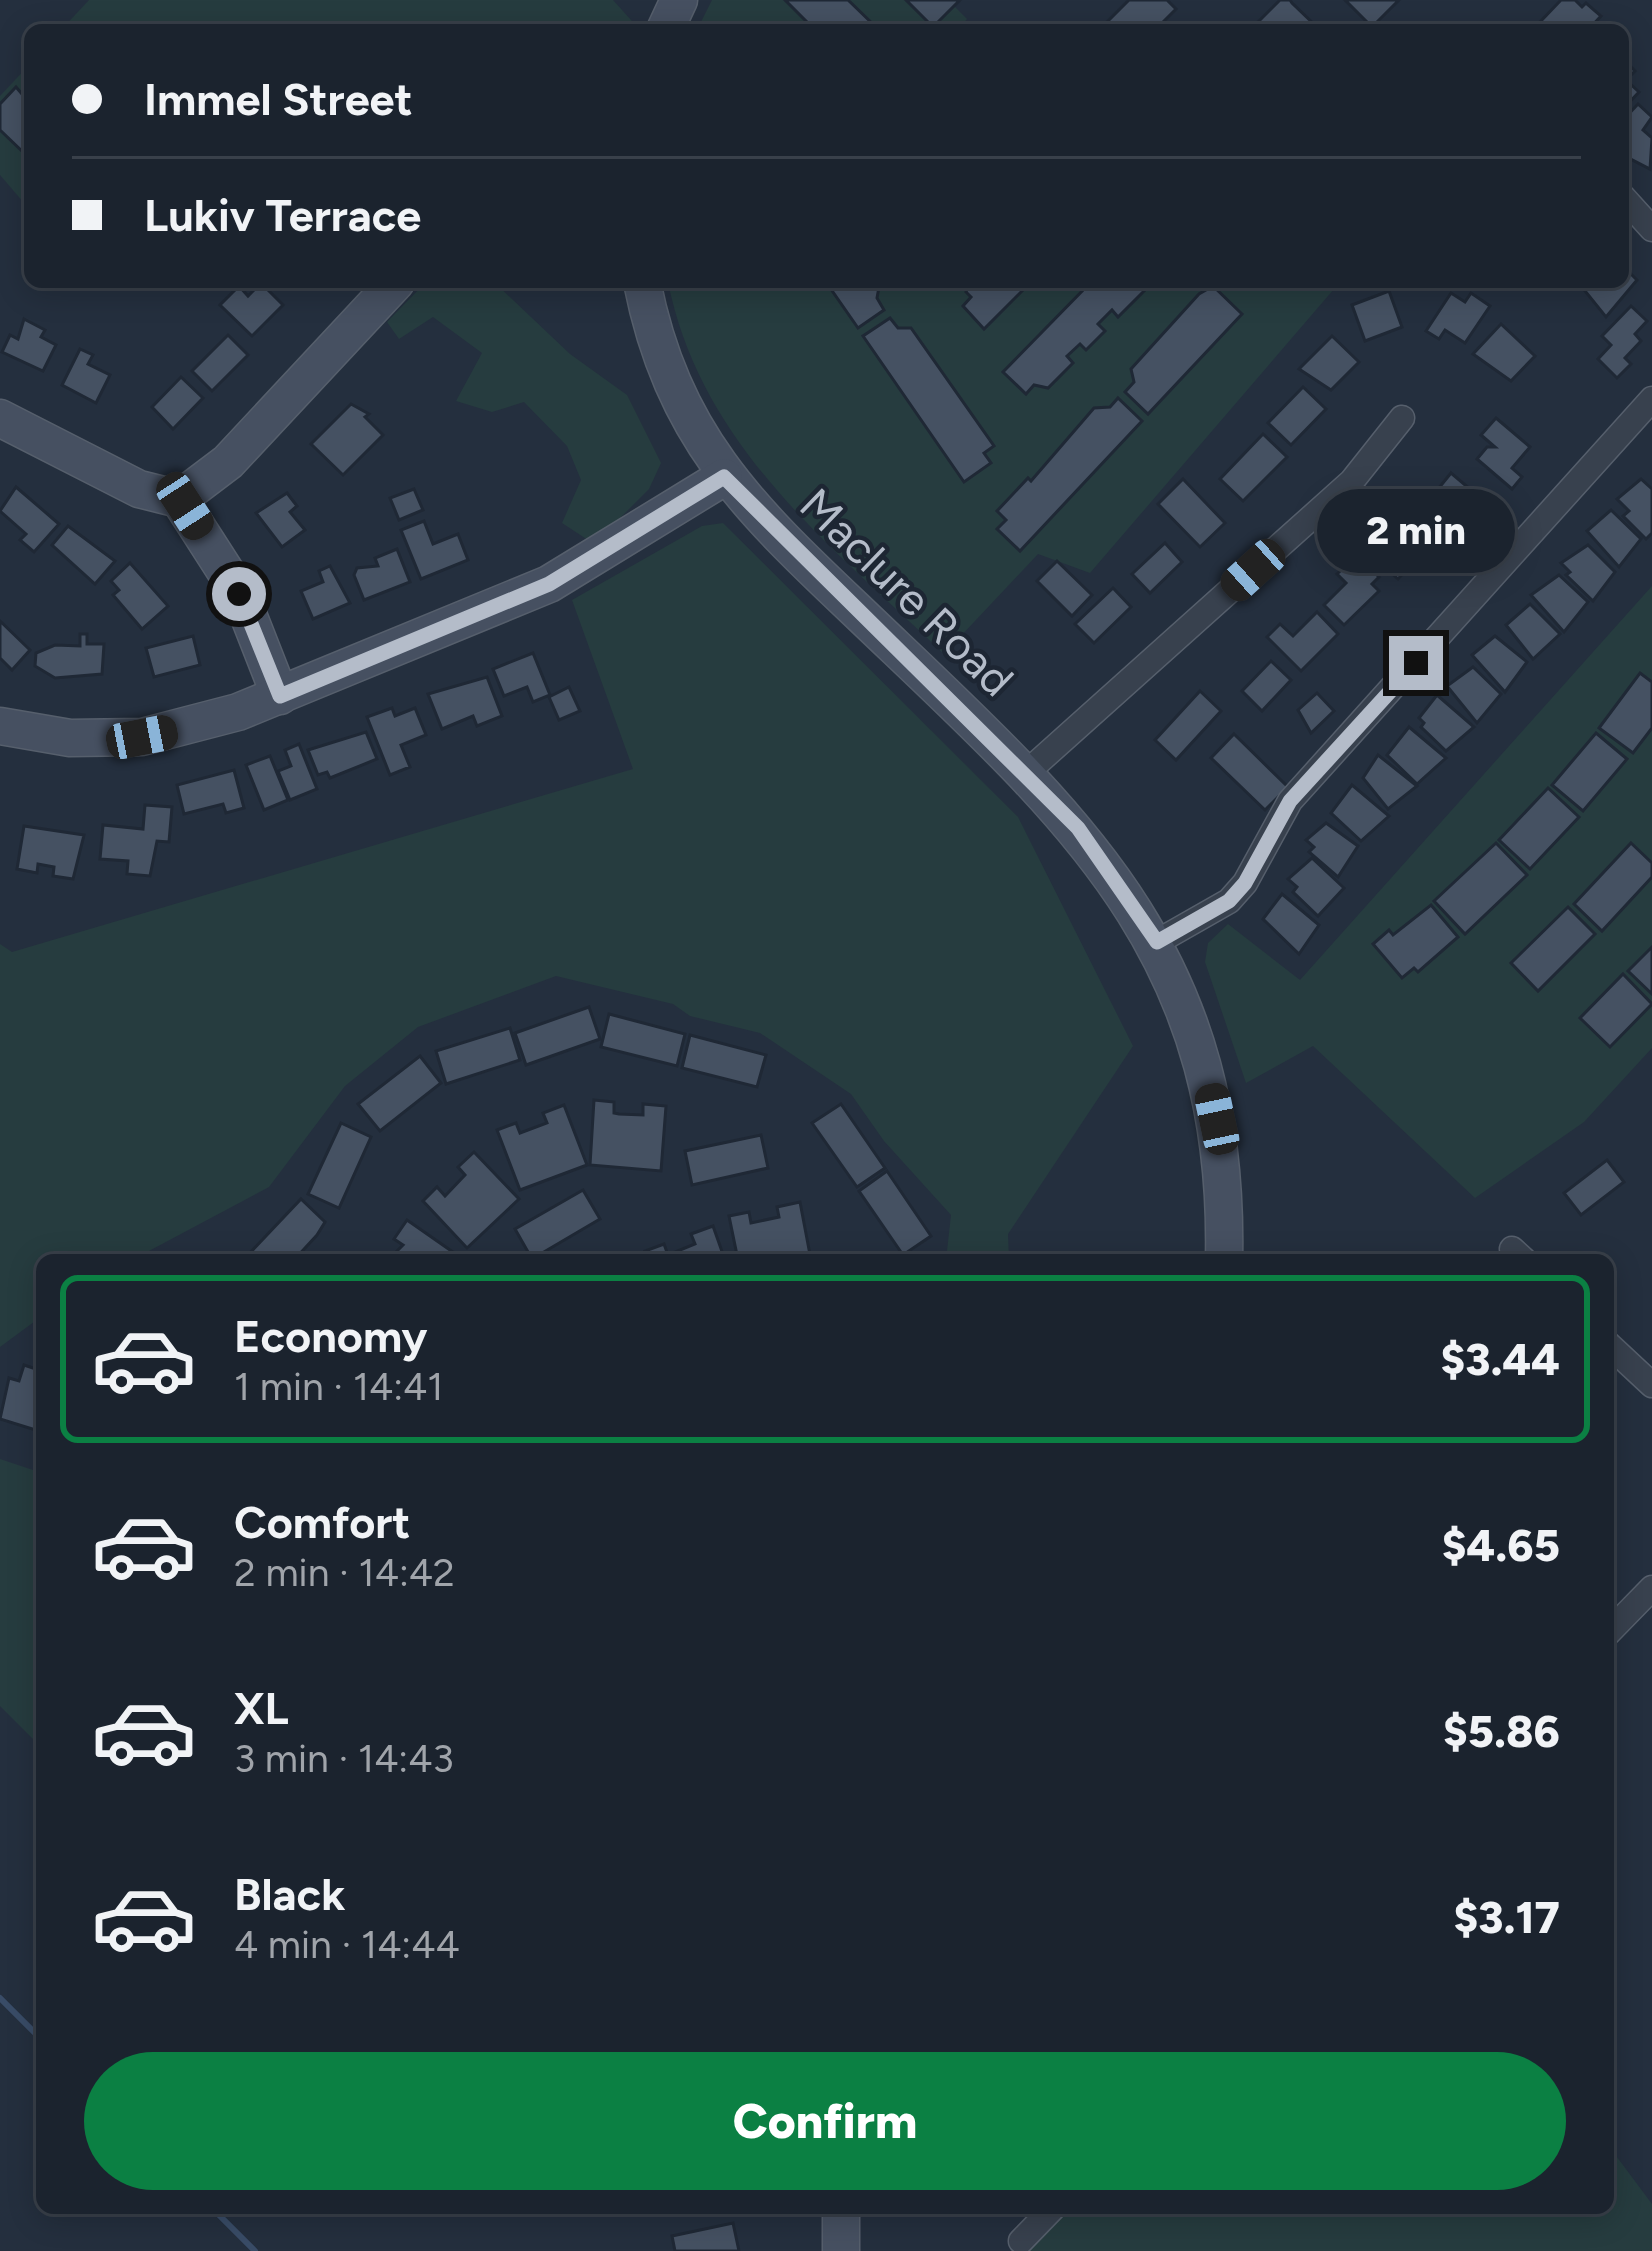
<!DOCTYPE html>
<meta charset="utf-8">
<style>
:root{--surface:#1b232e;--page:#282f3a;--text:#f1f3f6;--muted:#a0a4aa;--line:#39404a;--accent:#0b8043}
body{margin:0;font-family:Figtree,sans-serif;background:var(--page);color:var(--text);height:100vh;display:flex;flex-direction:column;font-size:45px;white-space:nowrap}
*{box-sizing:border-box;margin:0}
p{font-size:39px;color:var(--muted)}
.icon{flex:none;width:66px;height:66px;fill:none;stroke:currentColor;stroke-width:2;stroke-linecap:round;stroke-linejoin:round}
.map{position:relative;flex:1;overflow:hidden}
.panel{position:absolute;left:36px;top:1254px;width:1578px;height:960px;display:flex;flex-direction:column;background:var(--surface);border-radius:18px;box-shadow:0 6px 30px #0003,0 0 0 3px var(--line)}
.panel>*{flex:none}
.top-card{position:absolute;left:24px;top:24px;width:1605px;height:264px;border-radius:18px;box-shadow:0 6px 30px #0003,0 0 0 3px var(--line);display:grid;align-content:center;height:264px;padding:0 48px;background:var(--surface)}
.end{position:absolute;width:54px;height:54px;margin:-27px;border:15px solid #b4bcc9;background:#111;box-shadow:0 0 0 6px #111}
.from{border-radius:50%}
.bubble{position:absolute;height:84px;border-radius:42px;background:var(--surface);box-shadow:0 6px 30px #0003,0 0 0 3px var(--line);font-size:39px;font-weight:800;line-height:84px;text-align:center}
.car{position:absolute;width:36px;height:72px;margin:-36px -18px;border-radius:15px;box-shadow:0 0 9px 3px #0007;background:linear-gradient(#222 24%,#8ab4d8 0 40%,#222 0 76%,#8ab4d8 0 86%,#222 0)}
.top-card b{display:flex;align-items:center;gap:42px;height:114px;font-size:45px}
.top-card b+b{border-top:3px solid var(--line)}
.top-card i{width:30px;height:30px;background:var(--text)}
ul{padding:21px 0 0;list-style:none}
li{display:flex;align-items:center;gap:36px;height:168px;margin:0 24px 18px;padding:0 24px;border:6px solid transparent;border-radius:18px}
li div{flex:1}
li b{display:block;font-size:45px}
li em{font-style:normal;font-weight:800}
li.selected{border-color:var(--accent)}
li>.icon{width:108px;height:108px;stroke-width:1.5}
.button{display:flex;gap:24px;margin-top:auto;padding:24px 48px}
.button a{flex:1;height:138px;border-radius:72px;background:var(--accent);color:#fff;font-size:48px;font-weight:800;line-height:138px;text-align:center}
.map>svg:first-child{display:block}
.green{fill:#263c3f}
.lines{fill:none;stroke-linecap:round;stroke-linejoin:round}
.stream{stroke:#394c67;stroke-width:6}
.building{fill:#455162;stroke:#1f2835;stroke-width:3}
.street-casing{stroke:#565f6c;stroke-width:27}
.secondary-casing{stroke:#565f6c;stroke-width:39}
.street{stroke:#38414e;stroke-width:24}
.secondary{stroke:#465061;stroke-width:36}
.route{stroke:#b4bcc9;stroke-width:15}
.labels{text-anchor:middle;stroke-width:9;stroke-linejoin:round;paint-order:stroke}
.street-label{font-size:45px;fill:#b4bcc9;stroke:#1d2633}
</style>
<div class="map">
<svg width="1652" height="2251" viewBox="0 0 1652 2251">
<rect width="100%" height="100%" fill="#242f3e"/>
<g class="green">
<polygon points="89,0 613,0 640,30 61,30"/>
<polygon points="712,0 906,0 954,6 967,19 957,30 697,30"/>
<polygon points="30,64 30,210 0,175 0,96"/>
<polygon points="426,282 494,282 570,354 627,395 661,463 649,489 599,539 591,542 562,523 581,480 567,446 524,402 492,412 456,401 482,353 433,317 399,339 387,322"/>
<path d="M668,282H1340L1090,573L1038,554L944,654C829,544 701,446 668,282Z"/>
<polygon points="723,523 1018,817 1133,1046 1008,1234 1009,1260 946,1260 951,1215 884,1141 851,1094 760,1033 690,1016 673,1004 556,976 418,1027 345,1086 269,1187 132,1260 42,1260 42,1316 0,1347 0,944 12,952 633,769 572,600 702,526"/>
<polygon points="1652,586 1652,1048 1584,1122 1475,1198 1313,1046 1246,1083 1205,962 1208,943 1228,924 1300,980"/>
<polygon points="0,1459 42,1473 42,1748 0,1706"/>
<polygon points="1608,2145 1652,2204 1652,2251 1025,2251 1067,2208 1608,2208"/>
</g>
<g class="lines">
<g class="stream">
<polyline points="0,1998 42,2040"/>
<polyline points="212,2208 255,2251"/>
</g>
</g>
<g class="building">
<polygon points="785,0 848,0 879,30 815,30"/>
<polygon points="906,0 960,0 933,27"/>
<polygon points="1129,0 1167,0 1176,9 1155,30 1099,30"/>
<polygon points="1290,0 1292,3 1320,30 1264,30 1257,23 1280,0"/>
<polygon points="1345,0 1399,0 1372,27"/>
<polygon points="1561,0 1575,0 1582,7 1586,3 1601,16 1588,30 1548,30 1540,22"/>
<polygon points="1623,59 1635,71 1626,80 1639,92 1623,109"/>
<polygon points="16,87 22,94 30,89 30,147 24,153 0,130 0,104"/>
<polygon points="1638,104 1652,117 1643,130 1652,138 1650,169 1623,155 1623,120"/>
<polygon points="1624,267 1637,280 1606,317 1581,286 1623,282"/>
<polygon points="880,282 877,298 884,310 858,328 826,282"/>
<polygon points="970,282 1031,282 984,329 963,306 971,297 966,292"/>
<polygon points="1091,282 1146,282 1140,287 1144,291 1118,317 1112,310 1098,324 1105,331 1086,350 1080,344 1067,356 1073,363 1048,388 1034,385 1026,394 1003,372"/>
<polygon points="261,283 283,305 252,336 220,305 239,286 248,296"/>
<polygon points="1213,286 1242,314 1148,414 1125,392 1134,382 1131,369 1199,294"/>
<polygon points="1389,291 1402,327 1365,341 1352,305"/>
<polygon points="1451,293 1465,302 1471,293 1490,306 1465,343 1445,330 1439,339 1426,331"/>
<polygon points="1631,306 1647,321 1635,334 1641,341 1625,358 1631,364 1617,378 1598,359 1611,345 1602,336"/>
<polygon points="890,318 898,328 911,328 994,446 984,453 991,463 964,482 863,336"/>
<polygon points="24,319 45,330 41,337 56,345 43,371 2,352 10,335 18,339"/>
<polygon points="1501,324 1535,356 1511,381 1473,354"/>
<polygon points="228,335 248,355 212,391 192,371"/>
<polygon points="1332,336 1359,362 1331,390 1299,369"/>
<polygon points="80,349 93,355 88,364 110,375 96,403 62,385"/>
<polygon points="181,377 203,398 173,429 152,407"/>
<polygon points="1303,387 1326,409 1291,445 1268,423"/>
<polygon points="1118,398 1142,421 1020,551 997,529 1006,520 997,511 1028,478 1031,481 1094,408 1110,407"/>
<polygon points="351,404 369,414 365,417 383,435 343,475 311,444"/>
<polygon points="1496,418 1530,447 1512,468 1522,477 1512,489 1477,459 1487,447 1495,447 1481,435"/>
<polygon points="1263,434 1287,457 1243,501 1220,479"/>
<polygon points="1451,473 1477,495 1450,527 1425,505"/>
<polygon points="1183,479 1225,523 1200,547 1158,504"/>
<polygon points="1641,479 1652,489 1652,533 1646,539 1623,516 1629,511 1617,499"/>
<polygon points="16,487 59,524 34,552 20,540 26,534 0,511"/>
<polygon points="414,489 423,510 399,520 390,498"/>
<polygon points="287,493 297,506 290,512 305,530 282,547 256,513"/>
<polygon points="1408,509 1429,528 1413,545 1392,526"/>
<polygon points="1611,510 1641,539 1619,567 1587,531"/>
<polygon points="424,521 433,544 458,534 468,560 421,579 401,530"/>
<polygon points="68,526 115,561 95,584 52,545"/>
<polygon points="1389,528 1420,555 1398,579 1368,552"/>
<polygon points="1165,543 1182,562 1150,593 1132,574"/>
<polygon points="1588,545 1615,572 1593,601 1566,575 1570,572 1561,563"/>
<polygon points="397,549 410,582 364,600 354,575 357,568 378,566 375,558"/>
<polygon points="1357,555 1379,577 1372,584 1379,591 1344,625 1324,605 1346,583 1337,574"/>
<polygon points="1057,561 1092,595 1072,616 1037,581"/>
<polygon points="130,563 168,606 142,629 113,595 119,590 111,581"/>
<polygon points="330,566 350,603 313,619 301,591 323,582 319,571"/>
<polygon points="1559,575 1588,602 1564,632 1531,595"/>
<polygon points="1113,588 1131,607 1094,643 1075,624"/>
<polygon points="1530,604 1560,634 1533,659 1506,625"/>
<polygon points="1317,612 1338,634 1301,671 1267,637 1280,624 1293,636"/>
<polygon points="0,621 30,650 12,670 0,658"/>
<polygon points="80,634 87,634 87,644 104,644 102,674 55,678 35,666 36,653 55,645 80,646"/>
<polygon points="193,636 200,665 154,677 146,648"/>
<polygon points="1495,636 1527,662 1505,692 1472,655"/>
<polygon points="533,653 550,695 533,702 527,687 504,696 493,669"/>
<polygon points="1271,661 1291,680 1262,711 1242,691"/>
<polygon points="1473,667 1501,694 1477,723 1447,686"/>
<polygon points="1640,673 1652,682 1652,728 1633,753 1599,728"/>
<polygon points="487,677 502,716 477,726 473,716 442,729 428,694"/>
<polygon points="569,687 580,711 559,720 549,697"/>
<polygon points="1200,691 1221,711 1176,760 1155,740"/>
<polygon points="1317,693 1334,711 1311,733 1298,710"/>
<polygon points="1437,695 1474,727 1446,751 1421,727 1424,723 1419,718"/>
<polygon points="392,708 395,716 415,708 426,735 401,745 410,767 390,775 367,717"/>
<polygon points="1409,727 1446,758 1417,784 1387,755"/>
<polygon points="366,732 377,759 330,778 327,772 318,775 308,750"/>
<polygon points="1596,733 1627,759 1583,811 1552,785"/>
<polygon points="1234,734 1288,787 1265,810 1211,758"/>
<polygon points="299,744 317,789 290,800 278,771 291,766 285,750"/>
<polygon points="1378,755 1417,786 1388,809 1363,778"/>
<polygon points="270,756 288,800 264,810 246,765"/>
<polygon points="234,770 244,808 226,813 223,804 184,814 177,785"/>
<polygon points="1352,785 1389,816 1361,841 1331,813"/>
<polygon points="1548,788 1579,817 1530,869 1499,840"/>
<polygon points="145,805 172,807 169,842 157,841 150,876 127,874 128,861 100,859 103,825 143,829"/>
<polygon points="1326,823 1358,846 1338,877 1309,852 1314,847 1306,840"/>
<polygon points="24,826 84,835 73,879 53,876 54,867 38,864 37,873 17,869"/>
<polygon points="1496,843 1527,875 1465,934 1434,901"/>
<polygon points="1631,843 1652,863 1652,877 1602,931 1574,904"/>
<polygon points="1312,858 1344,888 1318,916 1293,892 1297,887 1288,879"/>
<polygon points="1282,894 1319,925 1299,954 1263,919"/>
<polygon points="1431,905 1458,937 1418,972 1414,968 1402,978 1373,944 1389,930 1393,935"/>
<polygon points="1568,907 1595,934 1538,991 1511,963"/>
<polygon points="1652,947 1652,994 1628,971"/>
<polygon points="1623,974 1652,1004 1610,1047 1580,1018"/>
<polygon points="589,1007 600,1039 526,1065 515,1033"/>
<polygon points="609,1014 685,1034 677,1066 601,1047"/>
<polygon points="510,1028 520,1060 446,1084 436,1051"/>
<polygon points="690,1035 766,1055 757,1087 682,1068"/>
<polygon points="420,1056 441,1083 380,1131 358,1104"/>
<polygon points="594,1100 614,1102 614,1113 619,1114 643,1115 643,1104 666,1106 661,1171 590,1165"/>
<polygon points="841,1104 885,1168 857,1187 812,1123"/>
<polygon points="564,1105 587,1165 520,1190 497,1130 516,1123 520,1133 547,1123 543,1113"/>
<polygon points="341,1123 371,1137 339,1208 308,1194"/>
<polygon points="761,1135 768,1168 692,1185 685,1151"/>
<polygon points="474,1152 519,1199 467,1248 423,1201 437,1187 445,1196 465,1175 458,1167"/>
<polygon points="1607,1160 1624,1182 1581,1215 1564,1193"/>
<polygon points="887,1171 931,1236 903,1255 859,1191"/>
<polygon points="583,1190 600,1219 532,1259 515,1229"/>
<polygon points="301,1199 325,1222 317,1235 294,1260 252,1260 247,1256"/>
<polygon points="800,1202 811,1260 738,1260 729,1216 749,1212 751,1223 779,1217 777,1207"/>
<polygon points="407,1220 460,1257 458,1260 388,1260 403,1245 394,1239"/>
<polygon points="713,1226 725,1260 649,1260 645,1251 664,1244 668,1255 695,1244 691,1234"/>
<polygon points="24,1365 42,1371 42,1432 0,1419 9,1378 19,1381"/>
<polygon points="733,2223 739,2251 675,2251 672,2236"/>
</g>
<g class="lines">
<defs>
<g id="street">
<polyline points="1623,197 1652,229"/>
<polyline points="1026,773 1352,481 1402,418"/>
<polyline points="1157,942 1229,901 1245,883 1290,801 1652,399"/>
<polyline points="1512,1249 1524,1260"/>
<polyline points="1608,1344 1652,1385"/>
<polyline points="1608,1633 1652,1588"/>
<polyline points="1021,2241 1053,2208"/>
</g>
<g id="secondary">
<polyline points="665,30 679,0"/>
<path d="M642,282C672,434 747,507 855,609C1065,810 1231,944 1224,1260"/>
<polyline points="0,418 139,489 179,499 228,462 396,282"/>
<polyline points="179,499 240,594 280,696"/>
<polyline points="0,726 70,738 142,737 238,712 549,584 724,477"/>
<polyline points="841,2208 841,2251"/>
</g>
</defs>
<use href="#street" class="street-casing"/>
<use href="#secondary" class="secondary-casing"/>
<use href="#street" class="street"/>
<use href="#secondary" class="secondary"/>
</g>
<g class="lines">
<polyline class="route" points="239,594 280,696 549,584 724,477 1078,828 1157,942 1229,901 1245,883 1290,801 1416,663"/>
</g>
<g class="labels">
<g class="street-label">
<text transform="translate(907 592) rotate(44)" y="16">Maclure Road</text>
</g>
</g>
</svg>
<i class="end from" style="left:239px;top:594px"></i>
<i class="end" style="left:1416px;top:663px"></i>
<div class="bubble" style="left:1317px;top:489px;width:198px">2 min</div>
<i class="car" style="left:185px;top:506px;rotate:147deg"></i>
<i class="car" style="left:1253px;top:570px;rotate:228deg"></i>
<i class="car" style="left:142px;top:737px;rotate:79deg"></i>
<i class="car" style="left:1217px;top:1119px;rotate:348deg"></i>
<div class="top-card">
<b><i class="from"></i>Immel Street</b>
<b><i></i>Lukiv Terrace</b>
</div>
<section class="panel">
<ul>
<li class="selected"><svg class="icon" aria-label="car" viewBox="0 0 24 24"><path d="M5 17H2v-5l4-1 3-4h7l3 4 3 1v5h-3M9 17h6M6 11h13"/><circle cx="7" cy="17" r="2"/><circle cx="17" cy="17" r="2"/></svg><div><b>Economy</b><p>1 min · 14:41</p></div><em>$3.44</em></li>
<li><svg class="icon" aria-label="car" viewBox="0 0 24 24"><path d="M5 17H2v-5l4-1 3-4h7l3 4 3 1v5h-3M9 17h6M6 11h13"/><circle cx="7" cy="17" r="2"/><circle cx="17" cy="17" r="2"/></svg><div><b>Comfort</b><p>2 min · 14:42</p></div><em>$4.65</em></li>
<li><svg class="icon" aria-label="car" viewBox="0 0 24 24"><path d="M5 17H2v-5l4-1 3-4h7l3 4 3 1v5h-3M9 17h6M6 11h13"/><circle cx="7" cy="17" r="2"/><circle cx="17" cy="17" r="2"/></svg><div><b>XL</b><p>3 min · 14:43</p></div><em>$5.86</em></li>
<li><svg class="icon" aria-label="car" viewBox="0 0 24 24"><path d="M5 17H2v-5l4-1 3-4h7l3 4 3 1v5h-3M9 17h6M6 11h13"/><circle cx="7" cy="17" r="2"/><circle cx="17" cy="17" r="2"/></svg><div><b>Black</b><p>4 min · 14:44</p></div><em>$3.17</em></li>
</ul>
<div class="button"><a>Confirm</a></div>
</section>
</div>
